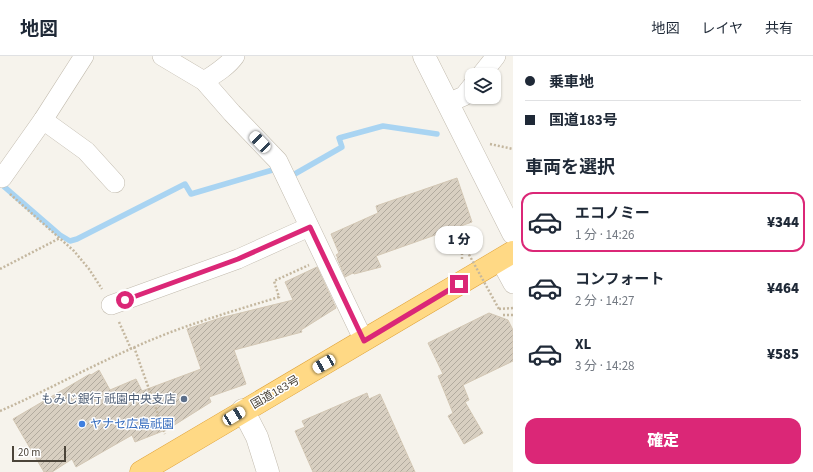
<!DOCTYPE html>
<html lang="ja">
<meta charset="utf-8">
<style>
:root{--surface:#fff;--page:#f2f2f3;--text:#1f2937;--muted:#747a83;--line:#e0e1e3;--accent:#db2777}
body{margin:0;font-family:"Source Sans 3","Noto Sans JP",sans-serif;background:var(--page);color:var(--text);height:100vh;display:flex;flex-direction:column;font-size:15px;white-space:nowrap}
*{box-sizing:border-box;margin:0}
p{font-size:13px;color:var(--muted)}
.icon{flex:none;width:22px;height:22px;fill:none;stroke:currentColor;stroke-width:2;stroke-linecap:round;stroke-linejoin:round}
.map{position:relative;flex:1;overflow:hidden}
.sheet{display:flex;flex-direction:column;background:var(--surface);width:300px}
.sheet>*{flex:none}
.banner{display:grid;align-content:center;height:88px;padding:0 12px;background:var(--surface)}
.buttons{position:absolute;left:465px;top:12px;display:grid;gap:8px}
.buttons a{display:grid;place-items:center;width:36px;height:36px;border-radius:8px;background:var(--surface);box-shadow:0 1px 3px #0004;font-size:20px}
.scale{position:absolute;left:12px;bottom:10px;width:54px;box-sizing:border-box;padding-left:4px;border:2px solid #4b4439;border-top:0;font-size:11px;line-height:14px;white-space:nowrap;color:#4b4439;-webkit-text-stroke:3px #fff;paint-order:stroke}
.end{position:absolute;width:18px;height:18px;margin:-9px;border:5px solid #db2777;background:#fff;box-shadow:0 0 0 2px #fff}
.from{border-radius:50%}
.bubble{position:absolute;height:28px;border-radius:12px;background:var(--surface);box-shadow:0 1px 3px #0004;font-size:13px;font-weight:800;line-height:28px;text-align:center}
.car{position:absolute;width:12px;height:24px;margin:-12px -6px;border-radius:5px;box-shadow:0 0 3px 1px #0007;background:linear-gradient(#fff 24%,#345 0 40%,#fff 0 76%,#345 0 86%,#fff 0)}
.banner b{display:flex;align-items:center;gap:14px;height:38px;font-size:15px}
.banner b+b{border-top:1px solid var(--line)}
.banner i{width:10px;height:10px;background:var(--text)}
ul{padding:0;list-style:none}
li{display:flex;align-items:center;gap:12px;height:60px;margin:0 8px 6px;padding:0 4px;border:2px solid transparent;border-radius:12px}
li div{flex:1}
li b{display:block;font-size:15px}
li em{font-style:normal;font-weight:800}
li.on{border-color:var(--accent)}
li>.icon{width:36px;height:36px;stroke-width:1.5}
h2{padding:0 12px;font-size:18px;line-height:48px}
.action{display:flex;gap:8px;margin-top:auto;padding:8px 12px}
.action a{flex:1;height:46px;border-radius:12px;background:var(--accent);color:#fff;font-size:16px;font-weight:800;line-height:46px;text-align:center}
header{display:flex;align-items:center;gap:24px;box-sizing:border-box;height:56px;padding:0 20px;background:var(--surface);border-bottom:1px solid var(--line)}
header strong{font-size:19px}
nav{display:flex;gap:22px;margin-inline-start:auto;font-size:14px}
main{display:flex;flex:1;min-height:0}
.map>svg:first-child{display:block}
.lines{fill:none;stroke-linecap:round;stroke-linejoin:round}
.stream{stroke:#a9d4f2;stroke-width:5.5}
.building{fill:url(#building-hatch);stroke:#d3c7b4}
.minor-casing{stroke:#c2bbae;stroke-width:20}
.tertiary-casing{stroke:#c2bbae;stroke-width:23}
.trunk-casing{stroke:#e0a43c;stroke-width:23}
.path{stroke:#c4b79f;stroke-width:2.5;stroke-dasharray:2 2;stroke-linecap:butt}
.minor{stroke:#fff;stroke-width:19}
.tertiary{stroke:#fff;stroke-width:22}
.trunk{stroke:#ffd985;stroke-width:22}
.path-bridge{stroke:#c4b79f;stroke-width:2.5;stroke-dasharray:2 2;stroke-linecap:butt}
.route{stroke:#db2777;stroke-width:5}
.service-dot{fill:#5c6f8a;stroke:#fff;stroke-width:1.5}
.shop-dot{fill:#3f7fe0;stroke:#fff;stroke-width:1.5}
.labels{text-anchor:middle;stroke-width:3;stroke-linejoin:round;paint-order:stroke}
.street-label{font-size:12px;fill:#4b4439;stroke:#fff}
.service-label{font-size:12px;fill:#4e5e75;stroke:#fff;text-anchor:end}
.shop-label{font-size:12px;fill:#366cbe;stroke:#fff;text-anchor:start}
</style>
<header>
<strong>地図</strong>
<nav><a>地図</a><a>レイヤ</a><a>共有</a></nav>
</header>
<main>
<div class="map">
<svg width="513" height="416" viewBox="0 0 513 416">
<defs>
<pattern id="building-hatch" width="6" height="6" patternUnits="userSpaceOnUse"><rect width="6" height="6" fill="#d8cfc1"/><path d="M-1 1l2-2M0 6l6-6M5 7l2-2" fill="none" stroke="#b1aa9e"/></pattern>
</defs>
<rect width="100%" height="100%" fill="#f6f3ec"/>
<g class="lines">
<g class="stream">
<polyline points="293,119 342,91 339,82 383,70 437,78"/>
<polyline points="0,127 60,179 70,185 77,183 185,128 191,138 276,113"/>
</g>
</g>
<g class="building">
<polygon points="457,122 472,166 376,200 381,211 354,218 353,217 345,221 337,202 338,202 336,199 339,197 331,178 378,157 376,150"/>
<polygon points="317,211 336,252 301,274 302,276 234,294 246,328 209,341 211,346 168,373 135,386 132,379 76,411 72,403 52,416 44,416 13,363 90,318 91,319 99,314 110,334 136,323 142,335 201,313 187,273 220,262 293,244 285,226"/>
<polygon points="489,257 508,264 513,274 513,305 463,329 469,344 465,346 483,377 464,388 448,360 453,357 438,320 443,318 428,287"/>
<polygon points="367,337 369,343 380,338 415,416 313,416 295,375 305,371 302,365"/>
</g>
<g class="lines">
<defs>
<g id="minor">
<polyline points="162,0 204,25 232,57 278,105 364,285"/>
<polyline points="481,19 496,0"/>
<path d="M204,25C215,18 227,11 235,0"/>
<polyline points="448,47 464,40 472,30"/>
<polyline points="43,64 86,95 115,127"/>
<polyline points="2,122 43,64 84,0"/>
<polyline points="500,204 513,228"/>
<polyline points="111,249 238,203 309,171"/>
</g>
<g id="tertiary">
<polyline points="424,0 513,177"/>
<polyline points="243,354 257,381 268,416"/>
</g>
<polyline id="trunk" points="141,416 513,196"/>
</defs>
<use href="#minor" class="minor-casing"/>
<use href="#tertiary" class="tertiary-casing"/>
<use href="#trunk" class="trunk-casing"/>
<g class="path">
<polyline points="490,88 513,93"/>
<polyline points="10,138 74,195 89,213 102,233"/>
<polyline points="462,203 462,193 468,178 471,177 473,179 473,182 467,195"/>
<polyline points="0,213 60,182"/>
<polyline points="499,253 513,252"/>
<polyline points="503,259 513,259"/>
<polyline points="119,266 131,293"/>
<polyline points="134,291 165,378"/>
<path d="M0,355C46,335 89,311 135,291C181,270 230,256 279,241L274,225L309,209"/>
</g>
<use href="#minor" class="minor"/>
<use href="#tertiary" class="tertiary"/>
<use href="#trunk" class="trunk"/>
<polyline class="path-bridge" points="467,195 499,253"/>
</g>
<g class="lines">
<polyline class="route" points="125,244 238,203 310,171 364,285 459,228"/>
</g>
<circle class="service-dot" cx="184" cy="343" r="4"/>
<circle class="shop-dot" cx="82" cy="368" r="4"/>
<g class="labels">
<g class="street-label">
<text transform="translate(275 336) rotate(-30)" y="4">国道183号</text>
</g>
<g class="service-label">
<text x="176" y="347">もみじ銀行 祇園中央支店</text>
</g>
<g class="shop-label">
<text x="90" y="372">ヤナセ広島祇園</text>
</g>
</g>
</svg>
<div class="buttons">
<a><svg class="icon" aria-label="layers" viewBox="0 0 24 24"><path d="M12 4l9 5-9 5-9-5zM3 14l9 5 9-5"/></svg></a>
</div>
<div class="scale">20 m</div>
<i class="end from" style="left:125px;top:244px"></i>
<i class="end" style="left:459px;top:228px"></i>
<div class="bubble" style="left:435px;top:170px;width:48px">1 分</div>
<i class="car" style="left:260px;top:86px;rotate:316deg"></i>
<i class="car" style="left:324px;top:308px;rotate:240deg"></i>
<i class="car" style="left:234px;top:360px;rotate:59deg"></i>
</div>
<section class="sheet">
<div class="banner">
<b><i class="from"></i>乗車地</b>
<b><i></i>国道183号</b>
</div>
<h2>車両を選択</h2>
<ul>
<li class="on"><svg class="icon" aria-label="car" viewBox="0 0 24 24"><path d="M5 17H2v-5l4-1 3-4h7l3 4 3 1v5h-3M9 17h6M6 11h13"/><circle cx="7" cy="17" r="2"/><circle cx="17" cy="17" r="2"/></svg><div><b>エコノミー</b><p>1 分 · 14:26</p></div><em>¥344</em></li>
<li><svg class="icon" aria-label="car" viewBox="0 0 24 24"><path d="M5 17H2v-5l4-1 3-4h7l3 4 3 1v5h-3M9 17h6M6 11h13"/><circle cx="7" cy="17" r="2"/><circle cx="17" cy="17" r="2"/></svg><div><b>コンフォート</b><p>2 分 · 14:27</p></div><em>¥464</em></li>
<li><svg class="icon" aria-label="car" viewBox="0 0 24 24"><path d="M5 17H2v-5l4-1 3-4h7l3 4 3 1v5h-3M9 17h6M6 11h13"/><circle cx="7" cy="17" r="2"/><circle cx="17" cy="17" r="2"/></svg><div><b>XL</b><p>3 分 · 14:28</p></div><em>¥585</em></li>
</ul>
<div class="action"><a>確定</a></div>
</section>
</main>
